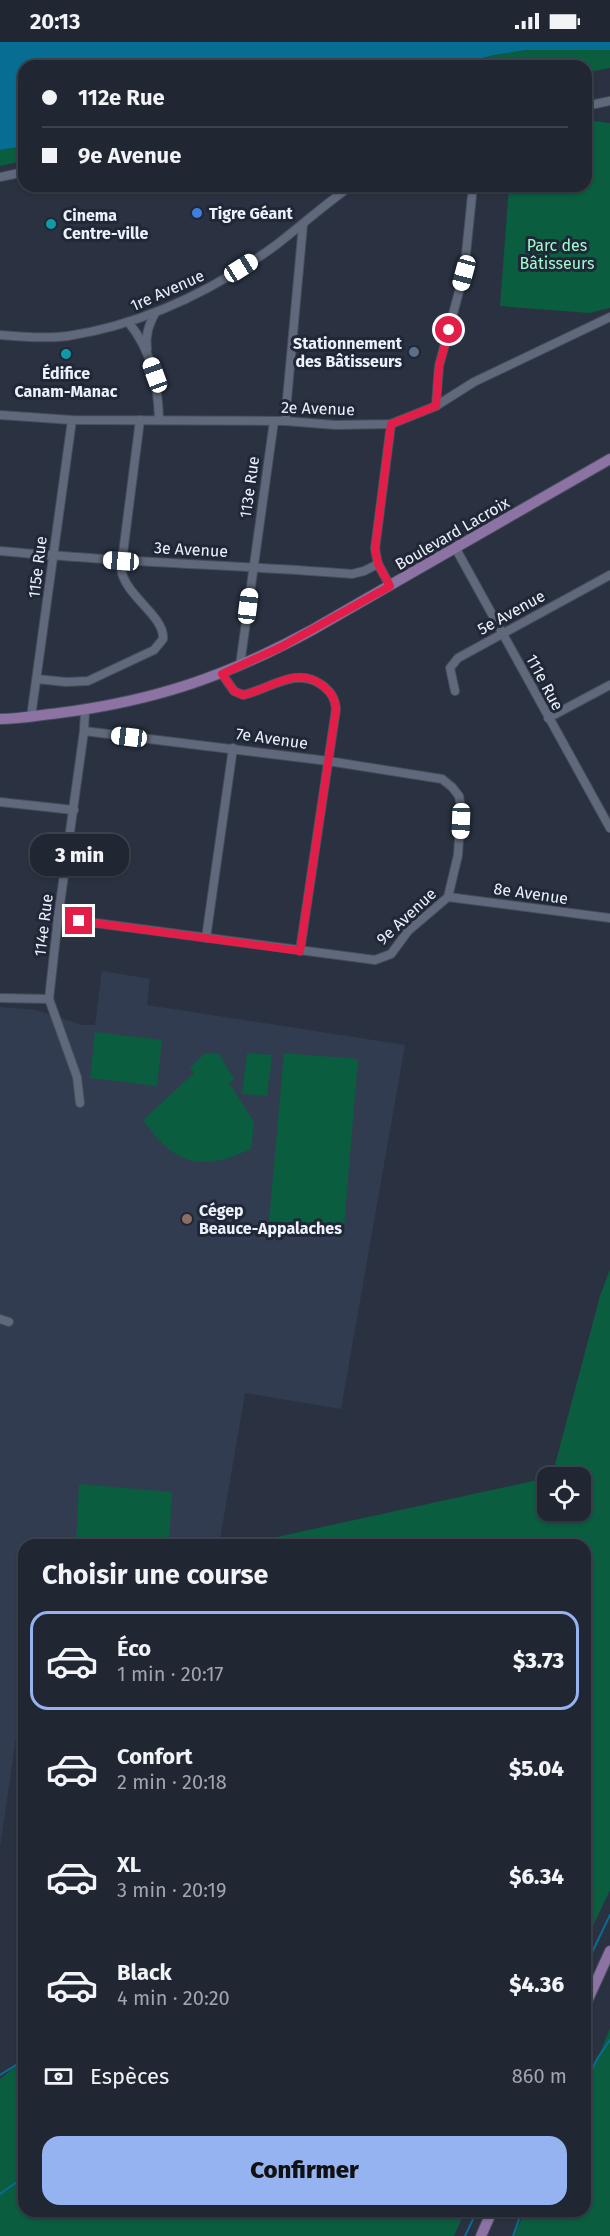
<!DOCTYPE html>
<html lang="fr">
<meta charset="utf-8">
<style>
:root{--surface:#202632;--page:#2d323e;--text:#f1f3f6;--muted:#a2a5ac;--line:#3d434d;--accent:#95b2f1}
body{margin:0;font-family:"Fira Sans",sans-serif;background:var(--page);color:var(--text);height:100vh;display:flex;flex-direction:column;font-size:22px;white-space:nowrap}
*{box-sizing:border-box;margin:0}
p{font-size:20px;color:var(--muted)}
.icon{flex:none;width:33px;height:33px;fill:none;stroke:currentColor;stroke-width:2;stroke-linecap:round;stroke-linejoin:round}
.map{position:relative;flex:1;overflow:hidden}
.sheet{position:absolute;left:18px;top:1497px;width:573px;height:678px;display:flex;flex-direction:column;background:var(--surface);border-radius:18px;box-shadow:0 2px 4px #0004,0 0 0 2px var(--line)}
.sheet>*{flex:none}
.top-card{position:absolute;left:18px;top:18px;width:574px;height:132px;border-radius:18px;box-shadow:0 2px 4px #0004,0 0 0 2px var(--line);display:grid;align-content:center;height:132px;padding:0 24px;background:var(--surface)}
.buttons{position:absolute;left:537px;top:1425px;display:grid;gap:12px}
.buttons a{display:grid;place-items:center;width:54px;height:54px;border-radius:12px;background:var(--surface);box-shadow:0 2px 4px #0004,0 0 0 2px var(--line);font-size:30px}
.end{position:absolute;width:27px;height:27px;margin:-14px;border:8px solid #e11d48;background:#fff;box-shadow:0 0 0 3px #fff}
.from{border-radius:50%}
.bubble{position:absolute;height:42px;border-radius:18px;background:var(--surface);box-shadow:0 2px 4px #0004,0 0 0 2px var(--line);font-size:20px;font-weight:800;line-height:42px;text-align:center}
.car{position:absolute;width:18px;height:36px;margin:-18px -9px;border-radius:8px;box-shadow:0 0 4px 2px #0007;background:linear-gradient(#fff 24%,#345 0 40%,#fff 0 76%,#345 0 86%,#fff 0)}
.top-card b{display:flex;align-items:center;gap:21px;height:57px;font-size:22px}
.top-card b+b{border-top:2px solid var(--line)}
.top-card i{width:15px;height:15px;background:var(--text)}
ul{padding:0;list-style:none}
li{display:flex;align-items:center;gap:18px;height:99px;margin:0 12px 9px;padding:0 12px;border:3px solid transparent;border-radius:18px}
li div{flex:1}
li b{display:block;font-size:22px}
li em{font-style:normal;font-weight:800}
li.selected{border-color:var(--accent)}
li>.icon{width:54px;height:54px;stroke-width:1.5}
h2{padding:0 24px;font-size:27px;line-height:72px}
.pay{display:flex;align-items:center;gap:15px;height:66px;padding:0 24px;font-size:22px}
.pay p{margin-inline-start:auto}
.button{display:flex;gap:12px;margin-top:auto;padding:12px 24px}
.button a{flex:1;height:69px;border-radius:18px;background:var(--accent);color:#111;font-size:24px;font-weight:800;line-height:69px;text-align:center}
.status{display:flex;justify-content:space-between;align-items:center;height:42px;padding:0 30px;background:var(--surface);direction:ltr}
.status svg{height:16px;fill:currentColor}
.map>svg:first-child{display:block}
.built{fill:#313c50}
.green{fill:#0a5d3f}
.water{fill:#076d93}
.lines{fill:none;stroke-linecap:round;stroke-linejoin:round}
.stream{stroke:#076d93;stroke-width:2}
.minor-casing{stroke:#464e5b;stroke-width:10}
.major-casing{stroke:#464e5b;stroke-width:12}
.minor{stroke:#60697b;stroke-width:8}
.major{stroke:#8d72a4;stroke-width:10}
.route{stroke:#e11d48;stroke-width:8}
.shop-dot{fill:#3f7fe0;stroke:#202837;stroke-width:2}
.culture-dot{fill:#0f9aa8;stroke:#202837;stroke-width:2}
.service-dot{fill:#5c6f8a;stroke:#202837;stroke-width:2}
.education-dot{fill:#8d6e63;stroke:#202837;stroke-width:2}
.labels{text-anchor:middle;stroke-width:6;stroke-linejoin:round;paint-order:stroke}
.poi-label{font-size:16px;font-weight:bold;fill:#ecf1fc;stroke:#202837;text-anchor:start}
.park-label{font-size:16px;fill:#a2fbcf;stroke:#202837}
.street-label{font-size:16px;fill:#ecf1fc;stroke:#202837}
</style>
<div class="status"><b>20:13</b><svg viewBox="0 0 49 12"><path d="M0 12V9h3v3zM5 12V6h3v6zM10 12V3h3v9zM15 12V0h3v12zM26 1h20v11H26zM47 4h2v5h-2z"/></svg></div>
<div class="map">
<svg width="610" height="2194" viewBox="0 0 610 2194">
<rect width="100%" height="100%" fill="#2a3242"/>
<polygon class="built" points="102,929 150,937 147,963 405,1003 341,1367 245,1351 219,1503 24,1503 24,1641 0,1805 0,965 36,968 82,983 95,983"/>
<g class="green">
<polygon points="587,7 610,8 610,26 587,30 586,24 452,24 494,13 526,8"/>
<polygon points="593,79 610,81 610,266 589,271 500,264 509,144 586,144 587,80"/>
<polygon points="24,104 24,119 0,124 0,108"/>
<polygon points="95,990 162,998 157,1044 90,1036"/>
<path d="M205,1011L219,1012L234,1037L229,1041L254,1080L251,1107C201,1130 176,1124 143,1078L194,1031L190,1026Z"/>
<polygon points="247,1011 272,1013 267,1054 242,1052"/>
<polygon points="284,1011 358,1017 344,1185 269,1179"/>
<polygon points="610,1227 610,1848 585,1901 585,1503 240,1503 547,1436 548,1468 580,1468 580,1436 548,1435 552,1434 600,1254"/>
<polygon points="79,1442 172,1450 169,1503 76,1503"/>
<polygon points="610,1986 610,2194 513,2194 526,2169 585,2169 585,2049"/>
<polygon points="24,2017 24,2169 465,2169 454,2194 0,2194 0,2037"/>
</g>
<polygon class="water" points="0,0 610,0 610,8 526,8 494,13 452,24 24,24 24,104 0,108"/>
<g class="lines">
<g class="stream">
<polyline points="585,1925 610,1873"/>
<polyline points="0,2033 24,2018"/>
<polyline points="585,2043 597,2017 610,1998"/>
<polyline points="0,2152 24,2135"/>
<polyline points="465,2194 477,2169"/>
<polyline points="513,2194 522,2169"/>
</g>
<defs>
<g id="minor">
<polyline points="586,64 610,59"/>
<polyline points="0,135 24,130"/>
<path d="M129,281C152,309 158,343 159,378"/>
<path d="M0,293C22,295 47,297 68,294C145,282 213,249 276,203C301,184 325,162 351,144"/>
<path d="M147,307C145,293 149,283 155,271"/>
<polyline points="436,364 439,324 464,231 473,144"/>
<polyline points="0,373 72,378 285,379 336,383 391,382 436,364 474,340 610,275"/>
<polyline points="285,379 303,183"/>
<polyline points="456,507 610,786"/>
<path d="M0,509C117,520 235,523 352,532L364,529L378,522"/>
<polyline points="390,544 378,522 375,507 391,382"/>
<polyline points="240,623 274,379"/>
<path d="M222,632L234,649L243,653C270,647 296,624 322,643C331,650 335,656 336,667L300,909"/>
<path d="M37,637L66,640L88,639L154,608L163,597C165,574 125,554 121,527L140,378"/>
<polyline points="455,649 450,626 458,616 610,533"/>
<polyline points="31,675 72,378"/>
<polyline points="548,676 610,643"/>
<polyline points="0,760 74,768"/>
<polyline points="448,855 610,876"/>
<polyline points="58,876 375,918 391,912 408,889 448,855 458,813 461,766 459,754 452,745 442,737 328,719 84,689"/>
<polyline points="206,896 233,706"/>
<polyline points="0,956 49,957"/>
<polyline points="80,1061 77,1035 49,957 58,876 84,689 85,668"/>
<polyline points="0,1277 9,1280"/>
</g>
<g id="major">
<path d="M0,677C20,677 40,673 59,671C154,659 228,634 312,588L610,417"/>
<polyline points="585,1964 610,1909"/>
<polyline points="481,2194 492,2169"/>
</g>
</defs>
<use href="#minor" class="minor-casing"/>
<use href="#major" class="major-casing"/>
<use href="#minor" class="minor"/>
<use href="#major" class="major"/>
</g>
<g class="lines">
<path class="route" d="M79,879L300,909L336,667C335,656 331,650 322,643C296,623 271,647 243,653L234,649L222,632L281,605L390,544L378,522L375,507L391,382L436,364L439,324L449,288"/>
</g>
<circle class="shop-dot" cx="197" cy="171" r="6"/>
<g class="culture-dot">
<circle cx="51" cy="182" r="6"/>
<circle cx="66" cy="312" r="6"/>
</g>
<circle class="service-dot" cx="414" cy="310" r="6"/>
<circle class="education-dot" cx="187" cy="1177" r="6"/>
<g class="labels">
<g class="poi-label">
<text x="209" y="177">Tigre Géant</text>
<text x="63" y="179">Cinema<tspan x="63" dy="18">Centre-ville</tspan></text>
<text x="402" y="307" text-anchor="end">Stationnement<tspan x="402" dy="18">des Bâtisseurs</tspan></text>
<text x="66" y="337" text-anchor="middle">Édifice<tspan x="66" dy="18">Canam-Manac</tspan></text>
<text x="199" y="1174">Cégep<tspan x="199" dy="18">Beauce-Appalaches</tspan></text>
</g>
<g class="park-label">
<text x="557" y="209">Parc des<tspan x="557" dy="18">Bâtisseurs</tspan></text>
</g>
<g class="street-label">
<text transform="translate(167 248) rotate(-24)" y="6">1re Avenue</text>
<text transform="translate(318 366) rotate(2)" y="6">2e Avenue</text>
<text transform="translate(249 445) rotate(-82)" y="6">113e Rue</text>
<text transform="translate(452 491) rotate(-30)" y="6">Boulevard Lacroix</text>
<text transform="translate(191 507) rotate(3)" y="6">3e Avenue</text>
<text transform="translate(37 525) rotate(-83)" y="6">115e Rue</text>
<text transform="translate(511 570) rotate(-29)" y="6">5e Avenue</text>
<text transform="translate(545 640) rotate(62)" y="6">111e Rue</text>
<text transform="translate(272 696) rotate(8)" y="6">7e Avenue</text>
<text transform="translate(531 851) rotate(8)" y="6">8e Avenue</text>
<text transform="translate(406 874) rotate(-43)" y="6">9e Avenue</text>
<text transform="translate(43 883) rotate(-83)" y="6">114e Rue</text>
</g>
</g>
</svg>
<div class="buttons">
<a><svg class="icon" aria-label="locate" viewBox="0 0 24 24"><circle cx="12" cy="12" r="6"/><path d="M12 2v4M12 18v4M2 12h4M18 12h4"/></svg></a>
</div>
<i class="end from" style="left:449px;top:288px"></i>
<i class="end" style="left:79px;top:879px"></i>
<div class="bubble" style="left:30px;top:792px;width:99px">3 min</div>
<i class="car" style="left:241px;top:226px;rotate:58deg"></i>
<i class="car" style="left:464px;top:231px;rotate:195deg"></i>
<i class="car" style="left:155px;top:333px;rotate:340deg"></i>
<i class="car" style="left:121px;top:519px;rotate:274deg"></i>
<i class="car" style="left:248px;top:564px;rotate:7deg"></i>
<i class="car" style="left:129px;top:695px;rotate:277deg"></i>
<i class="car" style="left:461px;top:779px;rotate:182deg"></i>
<div class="top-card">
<b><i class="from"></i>112e Rue</b>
<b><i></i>9e Avenue</b>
</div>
<section class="sheet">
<h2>Choisir une course</h2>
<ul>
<li class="selected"><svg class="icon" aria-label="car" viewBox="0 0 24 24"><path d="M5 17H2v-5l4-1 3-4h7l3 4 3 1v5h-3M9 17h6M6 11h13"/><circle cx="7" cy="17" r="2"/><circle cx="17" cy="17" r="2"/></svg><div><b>Éco</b><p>1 min · 20:17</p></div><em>$3.73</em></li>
<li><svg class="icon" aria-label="car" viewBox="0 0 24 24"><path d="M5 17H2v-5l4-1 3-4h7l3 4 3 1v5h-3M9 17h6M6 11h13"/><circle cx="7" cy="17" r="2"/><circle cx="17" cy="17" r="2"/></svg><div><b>Confort</b><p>2 min · 20:18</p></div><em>$5.04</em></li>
<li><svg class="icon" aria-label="car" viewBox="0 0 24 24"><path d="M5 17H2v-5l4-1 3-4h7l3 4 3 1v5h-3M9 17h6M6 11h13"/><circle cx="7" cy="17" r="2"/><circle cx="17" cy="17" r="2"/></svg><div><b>XL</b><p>3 min · 20:19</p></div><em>$6.34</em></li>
<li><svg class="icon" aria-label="car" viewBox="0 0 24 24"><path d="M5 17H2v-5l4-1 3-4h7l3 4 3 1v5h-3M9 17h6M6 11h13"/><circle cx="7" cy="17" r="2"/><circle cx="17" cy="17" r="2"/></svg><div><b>Black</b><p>4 min · 20:20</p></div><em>$4.36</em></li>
</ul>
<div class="pay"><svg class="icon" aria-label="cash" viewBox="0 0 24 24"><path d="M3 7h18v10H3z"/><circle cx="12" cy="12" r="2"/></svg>Espèces<p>860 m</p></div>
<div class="button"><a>Confirmer</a></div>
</section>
</div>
